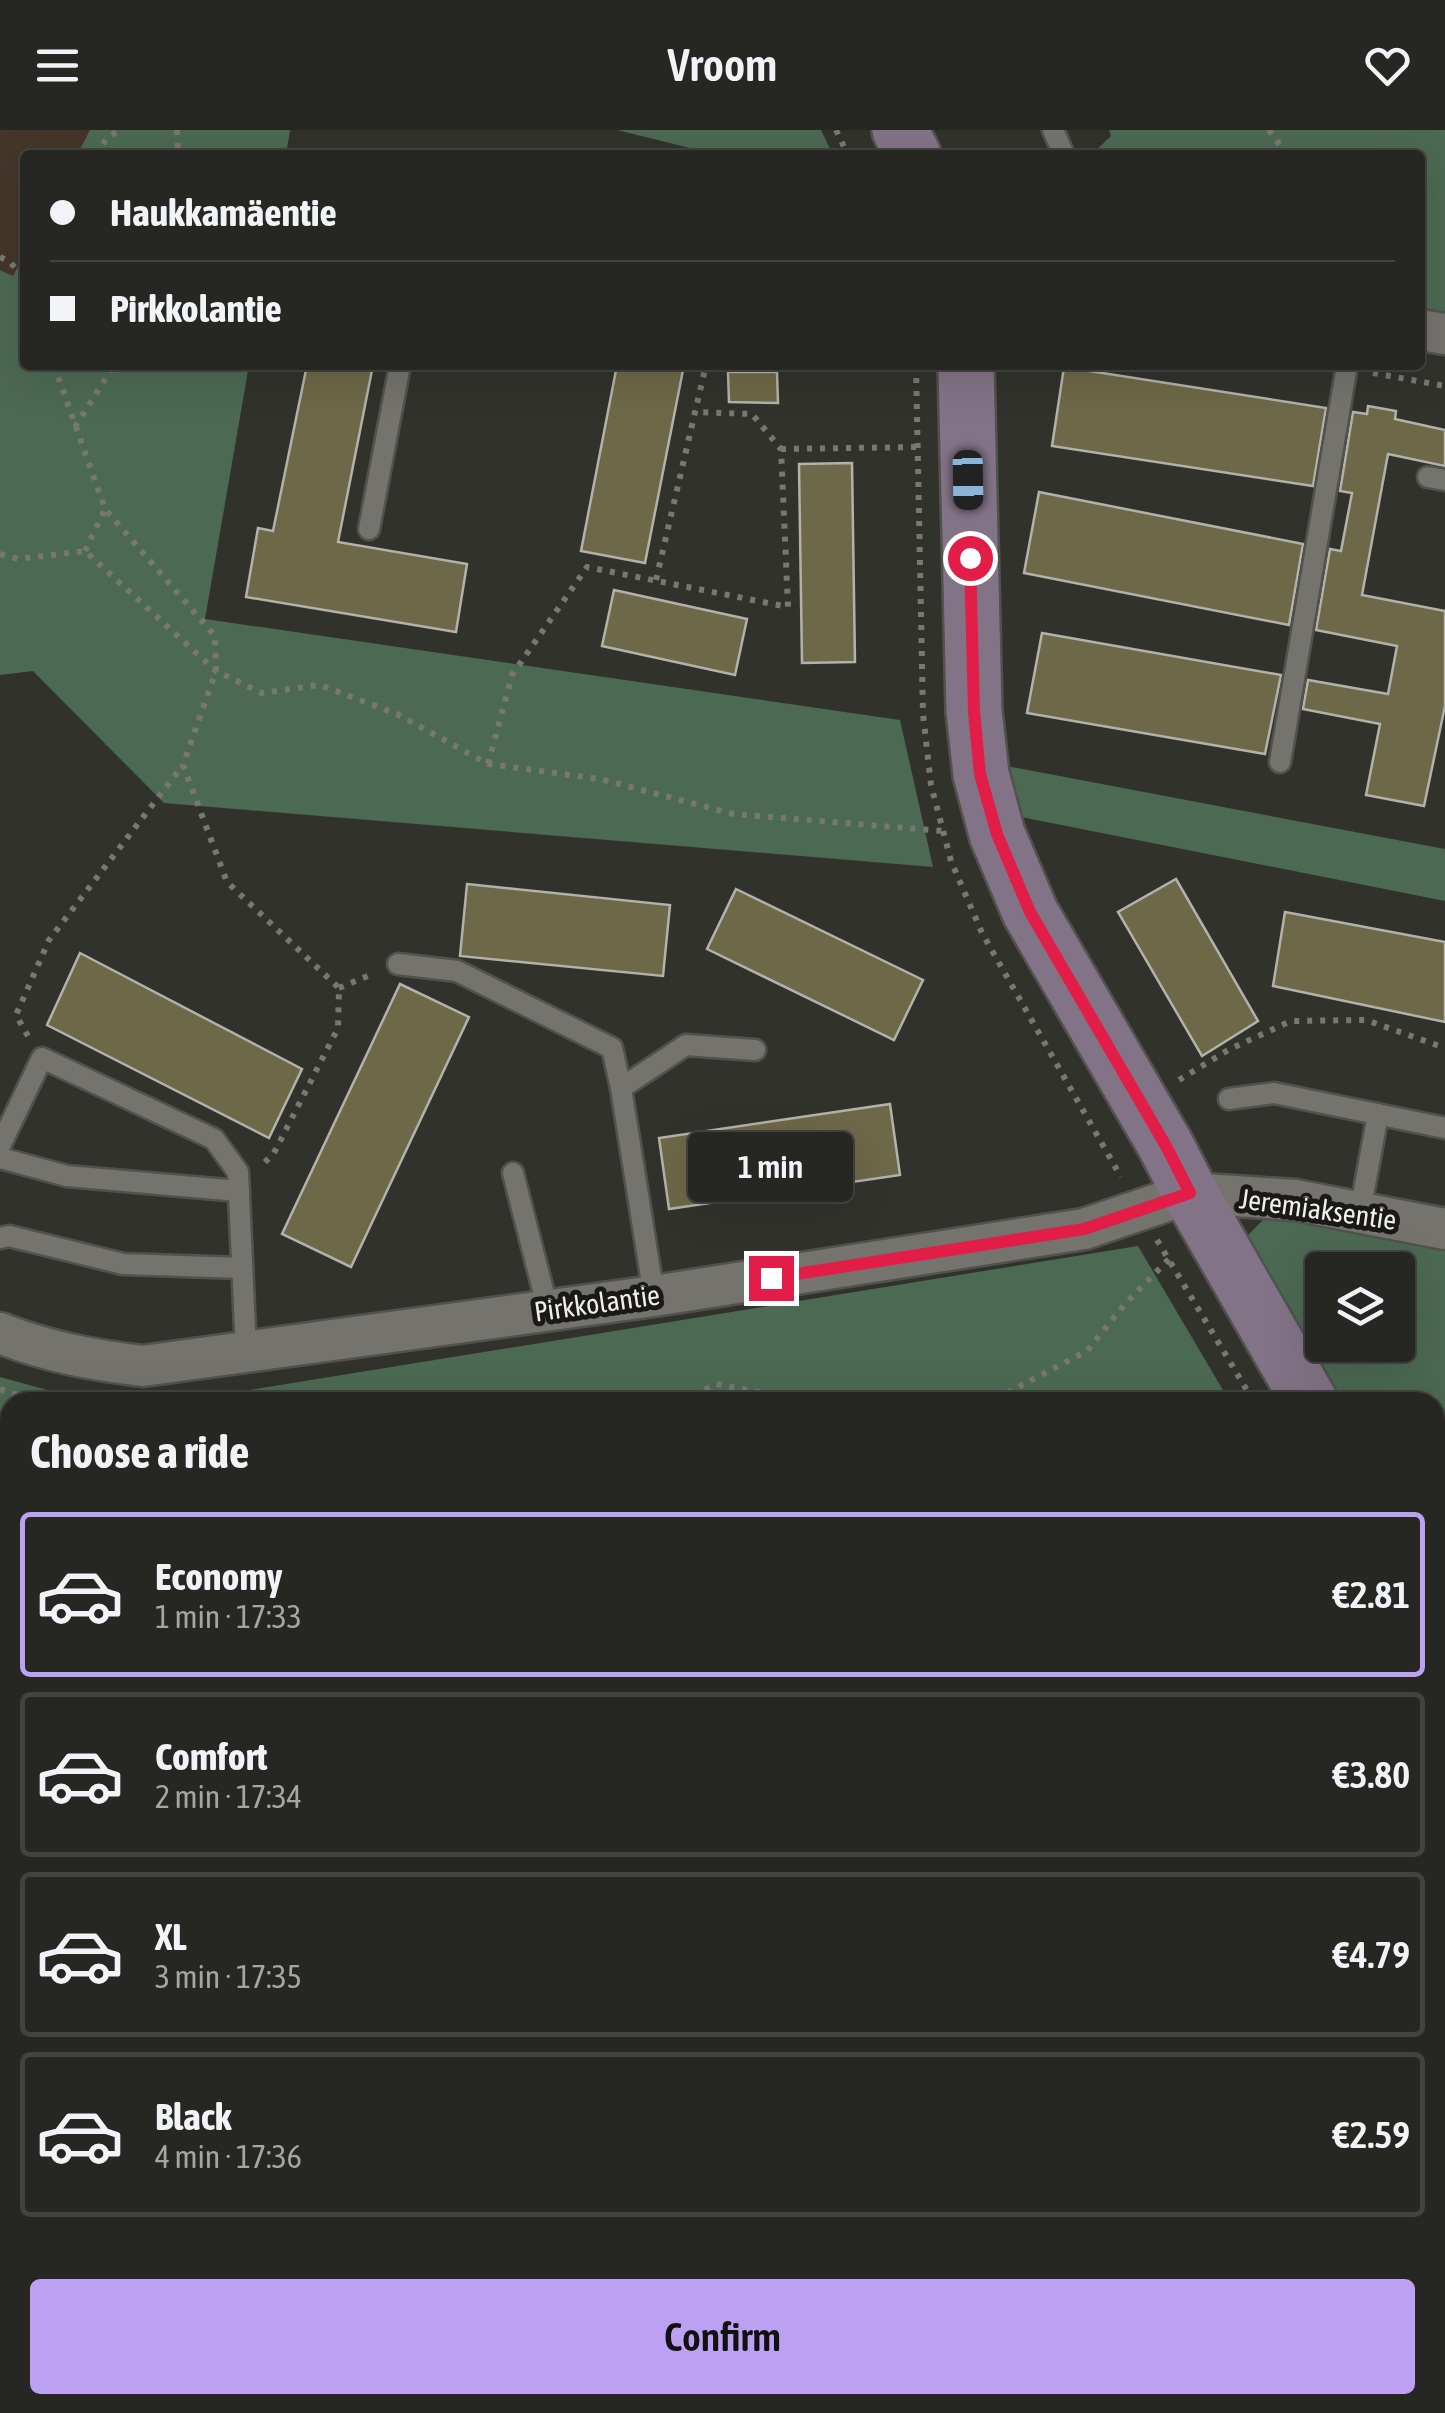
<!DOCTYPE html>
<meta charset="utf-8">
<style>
:root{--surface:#262622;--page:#32322f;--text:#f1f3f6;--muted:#a4a5a5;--line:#424340;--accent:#bca0f2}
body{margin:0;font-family:"Asap Condensed",sans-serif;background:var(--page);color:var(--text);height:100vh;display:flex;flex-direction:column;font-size:38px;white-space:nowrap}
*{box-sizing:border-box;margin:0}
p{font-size:32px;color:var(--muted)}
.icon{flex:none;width:55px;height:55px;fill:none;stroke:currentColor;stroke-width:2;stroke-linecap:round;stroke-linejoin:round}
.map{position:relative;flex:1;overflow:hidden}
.panel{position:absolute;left:0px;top:1262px;width:1445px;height:1022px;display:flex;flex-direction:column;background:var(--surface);border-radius:30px 30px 0 0;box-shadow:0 10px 40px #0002,0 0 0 2px var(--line)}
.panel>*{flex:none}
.banner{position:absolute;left:20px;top:20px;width:1405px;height:220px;border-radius:10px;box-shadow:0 10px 40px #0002,0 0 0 2px var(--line);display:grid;align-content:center;height:220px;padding:0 30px;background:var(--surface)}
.controls{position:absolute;left:1305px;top:1122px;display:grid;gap:20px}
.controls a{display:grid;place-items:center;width:110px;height:110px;border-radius:10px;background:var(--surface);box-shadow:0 10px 40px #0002,0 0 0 2px var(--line);font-size:50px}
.end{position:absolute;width:45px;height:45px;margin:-22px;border:12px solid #e11d48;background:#fff;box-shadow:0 0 0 5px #fff}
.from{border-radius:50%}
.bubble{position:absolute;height:70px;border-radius:10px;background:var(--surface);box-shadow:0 10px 40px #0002,0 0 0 2px var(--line);font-size:32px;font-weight:600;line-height:70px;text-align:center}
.car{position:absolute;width:30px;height:60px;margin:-30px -15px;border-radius:12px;box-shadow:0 0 8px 2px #0007;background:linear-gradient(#222 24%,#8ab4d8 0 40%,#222 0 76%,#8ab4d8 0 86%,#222 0)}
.banner b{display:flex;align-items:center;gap:35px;height:95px;font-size:38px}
.banner b+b{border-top:2px solid var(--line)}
.banner i{width:25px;height:25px;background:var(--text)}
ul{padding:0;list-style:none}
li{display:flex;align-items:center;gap:30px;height:165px;margin:0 20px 15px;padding:0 10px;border:5px solid var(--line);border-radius:10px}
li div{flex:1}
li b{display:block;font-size:38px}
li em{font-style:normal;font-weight:600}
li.selected{border-color:var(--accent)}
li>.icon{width:90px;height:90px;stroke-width:1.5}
h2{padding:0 30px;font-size:45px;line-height:120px}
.primary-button{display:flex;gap:20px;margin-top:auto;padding:20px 30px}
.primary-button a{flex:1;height:115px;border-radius:10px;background:var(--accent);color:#111;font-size:40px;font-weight:600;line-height:115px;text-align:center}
header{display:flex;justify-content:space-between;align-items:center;height:130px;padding:0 30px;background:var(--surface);font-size:45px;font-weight:600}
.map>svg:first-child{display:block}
.education{fill:#443629}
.green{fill:#33503b}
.forest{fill:#4c6953;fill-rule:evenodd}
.building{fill:#6d6847;stroke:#b2b1ab;stroke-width:2.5}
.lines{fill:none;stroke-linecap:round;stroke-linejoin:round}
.lane-casing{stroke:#51514d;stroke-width:25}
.street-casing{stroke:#51514d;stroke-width:45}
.secondary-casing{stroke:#51514d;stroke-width:60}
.path{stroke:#787873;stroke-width:6;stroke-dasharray:5 8;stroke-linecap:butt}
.lane{stroke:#74736d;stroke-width:20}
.street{stroke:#74736d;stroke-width:40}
.secondary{stroke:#837387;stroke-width:55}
.route{stroke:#e11d48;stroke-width:12}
.labels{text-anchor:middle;stroke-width:10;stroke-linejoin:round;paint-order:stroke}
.street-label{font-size:28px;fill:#efefeb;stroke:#1a1917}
</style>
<header><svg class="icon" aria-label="menu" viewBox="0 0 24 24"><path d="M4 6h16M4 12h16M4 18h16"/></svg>Vroom<svg class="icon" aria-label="heart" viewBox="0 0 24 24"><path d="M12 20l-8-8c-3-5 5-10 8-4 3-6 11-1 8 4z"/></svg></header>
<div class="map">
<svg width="1445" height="2283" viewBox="0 0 1445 2283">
<rect width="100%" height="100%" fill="#32322d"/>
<polygon class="education" points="0,0 90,0 77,25 25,25 25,123 13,147 0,140"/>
<g class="green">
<polygon points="10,1734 10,1993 0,1997 0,1735"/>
<polygon points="104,2275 220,2275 213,2283 95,2283"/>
</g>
<g class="forest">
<polygon points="90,0 290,0 286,25 77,25"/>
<polygon points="617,0 821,0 833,25 718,25"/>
<polygon points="1109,0 1445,0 1445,183 1420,178 1420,25 1091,25 1111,6"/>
<polygon points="25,123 25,235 249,235 205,489 900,590 933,737 164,673 33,541 0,545 0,140 13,146"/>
<polygon points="1001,635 1445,719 1445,771 1011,685"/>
<path d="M1271,1082L1445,1119V1434L1435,1425V1272H1338L1245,1108ZM1322,1140H1398V1215H1322Z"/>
<polygon points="1138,1116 1230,1272 176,1272"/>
<polygon points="0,1247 91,1272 10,1272 10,1734 0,1735"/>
<polygon points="10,1993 10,2275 104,2275 95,2283 0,2283 0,1997"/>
<polygon points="220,2275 831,2275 830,2283 213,2283"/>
</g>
<g class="building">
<polygon points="307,235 373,235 338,412 467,434 456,502 246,467 258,398 273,401"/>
<polygon points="617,235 684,235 645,433 581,421"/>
<polygon points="1064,237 1326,278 1313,356 1052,316"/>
<polygon points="728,242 777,242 778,273 729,272"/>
<polygon points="1368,276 1396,281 1395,289 1445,300 1445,336 1388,324 1362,465 1445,481 1445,576 1424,676 1366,665 1380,594 1303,579 1308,550 1388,564 1397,516 1316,500 1330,419 1341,421 1352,363 1340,361 1353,282 1367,284"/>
<polygon points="852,333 855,532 802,533 799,334"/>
<polygon points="1039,362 1303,414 1289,495 1024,443"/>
<polygon points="614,460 747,489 735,545 602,516"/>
<polygon points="1042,503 1281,545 1265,624 1027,583"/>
<polygon points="1176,749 1258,891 1202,926 1118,782"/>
<polygon points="467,754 670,775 663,846 460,826"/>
<polygon points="736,759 923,850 894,910 707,819"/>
<polygon points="1285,782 1445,812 1445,892 1273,856"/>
<polygon points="80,823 302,939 269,1008 47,895"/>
<polygon points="400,854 469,887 351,1137 282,1104"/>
<polygon points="890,974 900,1045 669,1079 659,1008"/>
</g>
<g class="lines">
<defs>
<g id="lane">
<polyline points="1053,0 1064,25"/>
<polyline points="1428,347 1445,350"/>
<polyline points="369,399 400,235"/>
<polyline points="1280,632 1347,235"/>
<polyline points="398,834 457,841 612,918 621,958"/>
<polyline points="1229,969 1274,963 1445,998"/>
<polyline points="0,1016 42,928 214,1009 238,1042 246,1222"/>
<polyline points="0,1028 67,1046 239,1061"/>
<polyline points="513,1043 548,1180"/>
<polyline points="1360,1082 1378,984"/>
<polyline points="0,1108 9,1106 123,1134 242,1138"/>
<polyline points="654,1166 621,958 686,915 755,920"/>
</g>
<g id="street">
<polyline points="1420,200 1445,204"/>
<path d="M0,1203C48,1222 92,1230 143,1236L654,1166L1084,1099L1190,1063L1295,1070L1445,1099"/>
<polyline points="1435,1569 1445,1559"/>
<polyline points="1435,2087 1445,2092"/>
<polyline points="1123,2283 1125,2275"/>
</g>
<g id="secondary">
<polyline points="900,0 913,25"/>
<polyline points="966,235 974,581 981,644 997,704 1030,782 1166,1016 1190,1063 1310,1272"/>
<polyline points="1435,1457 1445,1466"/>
</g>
</defs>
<use href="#lane" class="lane-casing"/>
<use href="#street" class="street-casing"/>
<use href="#secondary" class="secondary-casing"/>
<g class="path">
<polyline points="177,0 178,25"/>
<polyline points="836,0 848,25"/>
<polyline points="1269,0 1287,25"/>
<polyline points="96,25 107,8 120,0"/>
<polyline points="0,127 10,132 25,149"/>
<polyline points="54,235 105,379 215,506 216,541 183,635 227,752 339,858 338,898 274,1023 263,1034"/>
<polyline points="916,235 923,584 931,655 951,731 982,803 1121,1047"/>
<polyline points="1373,243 1445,256"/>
<polyline points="75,297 114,235"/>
<polyline points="781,319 918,317"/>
<polyline points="85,421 105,379"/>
<polyline points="0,424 18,429 85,421 216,541 262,563 320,555 397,584 488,634 600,649 733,684 943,701"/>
<polyline points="656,450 706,235"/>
<polyline points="488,634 512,545 587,437 788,477 781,319 752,284 695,282"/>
<polyline points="339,858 375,843"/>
<polyline points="28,906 16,885 49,810 183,635"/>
<polyline points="1179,950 1230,919 1291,891 1366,890 1445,918"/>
<polyline points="1157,1110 1254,1272"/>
<polyline points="0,1259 38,1272"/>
<polyline points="490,1272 495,1271 529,1272"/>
<polyline points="682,1272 716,1254 773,1265 832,1272"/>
<polyline points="983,1272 1005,1264 1087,1221 1125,1174 1169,1129"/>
<polyline points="1435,1314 1445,1312"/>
<polyline points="0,1391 10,1400"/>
<polyline points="0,1920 10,1916"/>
<polyline points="699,2275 701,2283"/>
<polyline points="481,2283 481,2275"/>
<polyline points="568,2283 576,2275"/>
</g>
<use href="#lane" class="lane"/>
<use href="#street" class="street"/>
<use href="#secondary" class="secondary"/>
</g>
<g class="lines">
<polyline class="route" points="771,1148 1084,1099 1190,1063 1166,1016 1030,782 997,704 980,644 974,582 970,428"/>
</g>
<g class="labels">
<g class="street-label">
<text transform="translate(1318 1079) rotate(8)" y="10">Jeremiaksentie</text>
<text transform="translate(597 1173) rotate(-8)" y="10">Pirkkolantie</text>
</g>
</g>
</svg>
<div class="controls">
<a><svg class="icon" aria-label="layers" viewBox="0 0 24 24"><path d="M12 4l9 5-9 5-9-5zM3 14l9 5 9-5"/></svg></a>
</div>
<i class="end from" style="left:970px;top:428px"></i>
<i class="end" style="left:771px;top:1148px"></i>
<div class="bubble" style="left:688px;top:1002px;width:165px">1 min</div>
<i class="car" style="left:968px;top:350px;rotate:179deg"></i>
<div class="banner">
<b><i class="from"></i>Haukkamäentie</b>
<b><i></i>Pirkkolantie</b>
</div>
<section class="panel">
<h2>Choose a ride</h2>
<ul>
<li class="selected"><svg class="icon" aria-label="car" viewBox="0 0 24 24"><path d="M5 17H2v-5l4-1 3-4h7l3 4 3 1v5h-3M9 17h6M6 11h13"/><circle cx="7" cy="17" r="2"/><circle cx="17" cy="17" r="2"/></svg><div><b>Economy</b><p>1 min · 17:33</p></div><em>€2.81</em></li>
<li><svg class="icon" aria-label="car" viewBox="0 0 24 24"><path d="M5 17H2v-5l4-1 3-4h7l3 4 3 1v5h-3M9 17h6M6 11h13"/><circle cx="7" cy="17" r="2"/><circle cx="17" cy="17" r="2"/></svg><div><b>Comfort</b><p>2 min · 17:34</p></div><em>€3.80</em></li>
<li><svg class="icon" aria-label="car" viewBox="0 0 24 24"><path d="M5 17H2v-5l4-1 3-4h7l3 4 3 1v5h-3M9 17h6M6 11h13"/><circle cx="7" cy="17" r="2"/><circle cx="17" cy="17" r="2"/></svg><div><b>XL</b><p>3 min · 17:35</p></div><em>€4.79</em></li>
<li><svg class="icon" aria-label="car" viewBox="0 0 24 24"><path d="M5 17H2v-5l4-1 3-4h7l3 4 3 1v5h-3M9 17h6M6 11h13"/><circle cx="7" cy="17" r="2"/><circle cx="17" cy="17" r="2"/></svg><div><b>Black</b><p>4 min · 17:36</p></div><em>€2.59</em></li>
</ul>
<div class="primary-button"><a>Confirm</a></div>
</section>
</div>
